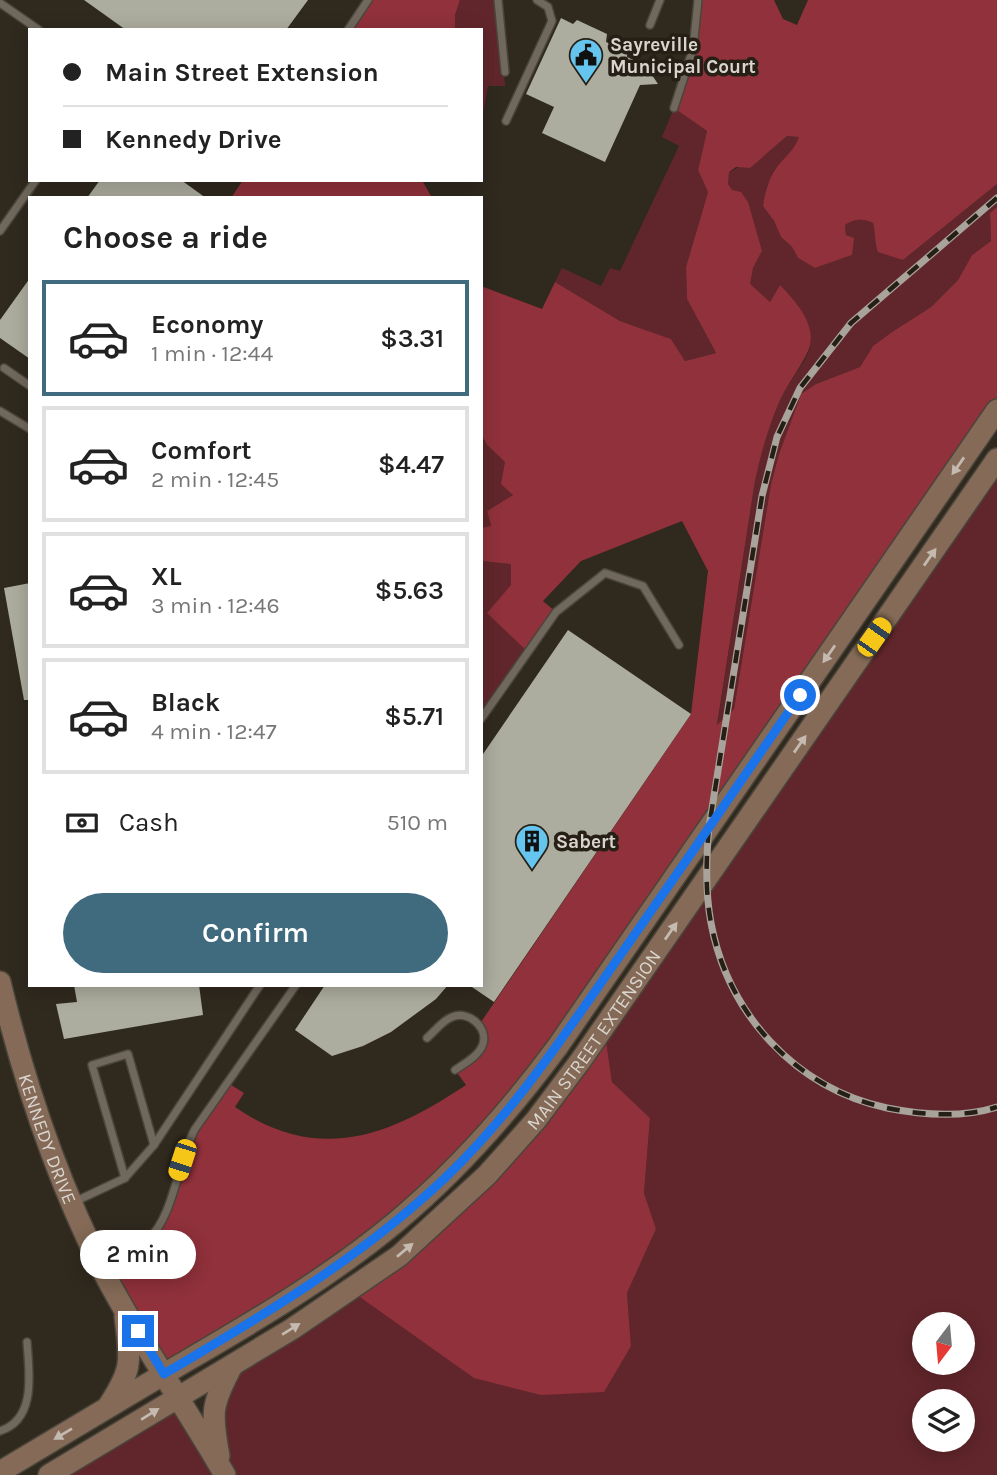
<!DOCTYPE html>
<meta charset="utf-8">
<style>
:root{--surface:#fff;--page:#f2f2f2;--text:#222;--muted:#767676;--line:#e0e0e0;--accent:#406b7e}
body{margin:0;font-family:Karla,sans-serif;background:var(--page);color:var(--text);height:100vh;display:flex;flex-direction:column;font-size:26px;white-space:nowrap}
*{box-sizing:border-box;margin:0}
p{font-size:23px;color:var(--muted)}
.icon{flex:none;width:38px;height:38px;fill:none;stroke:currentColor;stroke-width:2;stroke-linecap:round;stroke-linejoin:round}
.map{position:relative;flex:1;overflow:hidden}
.side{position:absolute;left:28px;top:196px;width:455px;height:791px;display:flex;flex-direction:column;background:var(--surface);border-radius:0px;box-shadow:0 4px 18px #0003}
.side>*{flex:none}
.guide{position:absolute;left:28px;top:28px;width:455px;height:154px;border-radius:0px;box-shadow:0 4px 18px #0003;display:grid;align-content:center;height:154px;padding:0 35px;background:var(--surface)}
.needle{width:46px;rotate:196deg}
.controls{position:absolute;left:912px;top:1312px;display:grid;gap:14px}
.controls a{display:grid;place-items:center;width:63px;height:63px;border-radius:50%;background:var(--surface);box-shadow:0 4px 18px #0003;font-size:35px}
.end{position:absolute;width:32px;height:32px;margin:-16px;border:9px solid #1a73e8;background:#fff;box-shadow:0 0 0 4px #fff}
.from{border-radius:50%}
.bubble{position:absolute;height:49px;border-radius:24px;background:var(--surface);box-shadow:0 4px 18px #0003;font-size:23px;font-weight:600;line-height:49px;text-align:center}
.car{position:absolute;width:21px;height:42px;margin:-21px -10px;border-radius:9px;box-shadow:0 0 5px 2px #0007;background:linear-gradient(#f5c518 24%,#345 0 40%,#f5c518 0 76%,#345 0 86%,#f5c518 0)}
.guide b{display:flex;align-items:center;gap:24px;height:66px;font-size:26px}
.guide b+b{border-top:2px solid var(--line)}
.guide i{width:18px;height:18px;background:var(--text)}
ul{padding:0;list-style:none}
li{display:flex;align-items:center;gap:21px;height:116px;margin:0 14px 10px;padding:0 21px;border:4px solid var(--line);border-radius:0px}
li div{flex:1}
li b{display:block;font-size:26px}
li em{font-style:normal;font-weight:600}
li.on{border-color:var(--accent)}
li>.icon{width:63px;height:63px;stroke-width:1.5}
h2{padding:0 35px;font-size:32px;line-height:84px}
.pay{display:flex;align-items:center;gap:18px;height:77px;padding:0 35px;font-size:26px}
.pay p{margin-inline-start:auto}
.action{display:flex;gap:14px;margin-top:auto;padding:14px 35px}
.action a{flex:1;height:80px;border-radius:42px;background:var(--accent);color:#fff;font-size:28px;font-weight:600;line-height:80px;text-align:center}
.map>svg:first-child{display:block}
.green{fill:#61262b;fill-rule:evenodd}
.forest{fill:#90313b}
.building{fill:#acad9e}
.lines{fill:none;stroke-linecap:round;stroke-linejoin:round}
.lane-casing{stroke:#4a453b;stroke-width:10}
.secondary-casing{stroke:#4a453b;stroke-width:24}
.lane{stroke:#70685c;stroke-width:7}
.secondary{stroke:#846a57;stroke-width:21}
.rail-casing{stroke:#a8a39b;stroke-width:7}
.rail{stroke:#261f15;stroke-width:4.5;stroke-dasharray:13;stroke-linecap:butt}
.oneway{fill:#c4bab0}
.route{stroke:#1a73e8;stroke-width:9}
.labels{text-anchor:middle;stroke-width:7;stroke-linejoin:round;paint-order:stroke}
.poi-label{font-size:19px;font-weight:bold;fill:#d9d5ce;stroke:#261f15;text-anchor:start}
.street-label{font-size:19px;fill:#d9d5ce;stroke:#261f15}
</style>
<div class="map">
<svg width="997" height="1475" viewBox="0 0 997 1475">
<rect width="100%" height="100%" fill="#30291e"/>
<g class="green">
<polygon points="460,0 498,0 505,86 488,86 481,125 481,30 455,30 455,15"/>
<polygon points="674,108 707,131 698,170 708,192 686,267 687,299 716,353 685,361 671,339 620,321 555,282 562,268 601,286 610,268 620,271 679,146 662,137"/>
<path d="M787,136L800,137L790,155L774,170L767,186L763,206L774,221L781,237L792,247L798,258L815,268L852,255L846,235L845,225C855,218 862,219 873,223L877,236L875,245L903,260L997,184V207L990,213L991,241L972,255L958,280L931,307L892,332L873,346L860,367L816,384L801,394L779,454L771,484L734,709L717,727L755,481C761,453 769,425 781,398C788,383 807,362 810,346C814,322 796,301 780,285L770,302L749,284L753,268L762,251L727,184L729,172L765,155Z"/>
<polygon points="481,434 487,445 505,462 513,495 487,511 491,527 481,528"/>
<path d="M997,459V1475H49L178,1397L220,1466V1387L350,1290L631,1346L627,1293L656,1229L644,1193L650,1118L612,1082L604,1027ZM924,1325H962V1363H924ZM924,1402H962V1440H924Z"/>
<polygon points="481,561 511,564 511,585 528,652 481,719"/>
</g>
<g class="forest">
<polygon points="368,0 460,0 455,15 455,30 348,30"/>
<path d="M698,0H774L783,19L797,25L808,0H997V184L903,260L878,252C874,243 876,233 873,223C862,219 856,218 845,225L846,235L854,238L852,255L815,268L798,258L792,247L781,237L774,221L763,206C765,194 767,184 773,173C781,159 792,155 799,137L787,136L750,168L736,167L729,172L728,184L732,190L741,192L748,202L762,251L753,268L750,284L770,302L780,285C796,301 819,327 808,351C801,367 789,382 781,398C769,425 761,453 755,481L717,725L734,709L771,484L779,454L801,394L816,384L860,367L873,346L892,332L931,307L958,280L972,255L991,241L990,213L997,207V410L558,1046L430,1192L164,1374L100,1264L130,1249L161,1223L186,1148L228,1083L244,1093L235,1107C318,1164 388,1137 466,1085L455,1070L481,1048L479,1025L691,714L708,571L682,521L581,561L543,601L556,612L528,652L487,613L511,585V564L481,561V528L491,526L487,511L513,495L501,484L505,462L487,445L481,434V286L542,309L555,282L620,321L671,339L685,361L716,353L687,299L686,267L708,192L698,170L707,131L674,108L684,81Z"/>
<polygon points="243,180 422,180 432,198 231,198"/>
<polygon points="604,1027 612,1082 650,1118 644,1193 656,1229 627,1293 631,1346 604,1392 541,1395 474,1378 350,1290 417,1240"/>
</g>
<g class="building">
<polygon points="84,0 308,0 286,30 126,30"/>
<polygon points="561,18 573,24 577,20 607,34 606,42 627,51 627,57 646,66 658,84 640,85 605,162 542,133 554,107 526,94"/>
<polygon points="100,180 181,180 206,198 87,198"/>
<polygon points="30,278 30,359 0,338 0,320"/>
<polygon points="30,583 30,700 24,700 4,588"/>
<polygon points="568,630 691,714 494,1002 469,985 481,985 481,757"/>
<polygon points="74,985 199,985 203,1015 64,1039 56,1004 77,1002"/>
<polygon points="325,985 448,985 436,999 391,1032 363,1046 332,1056 295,1030"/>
</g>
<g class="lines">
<defs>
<g id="lane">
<polyline points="498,0 505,72"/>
<polyline points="0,3 39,30"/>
<polyline points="650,25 660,0"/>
<polyline points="348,30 368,0"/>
<polyline points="674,108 693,49 698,0"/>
<polyline points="506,121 552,21 548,7 537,0"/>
<polyline points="0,231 36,180"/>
<polyline points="4,368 30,386"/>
<polyline points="0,411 30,429"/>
<polyline points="481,719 556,612 605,573 643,586 679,645"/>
<path d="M427,1038C435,1031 443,1020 452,1017C468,1010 488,1027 483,1044C479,1056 465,1063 455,1070"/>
<polyline points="125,1178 92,1065 128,1054 154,1145"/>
<polyline points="72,1203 125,1178 154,1145 260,985"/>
<path d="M101,1263C117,1256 135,1249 149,1238C173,1218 179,1158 195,1129L296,985"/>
<path d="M0,1431C37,1419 29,1372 27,1342"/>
</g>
<g id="secondary">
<path id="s1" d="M0,982C24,1082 57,1181 104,1273C140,1342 186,1407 225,1475"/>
<path d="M109,1405C134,1367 130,1360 125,1316"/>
<path d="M219,1456C211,1413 211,1405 232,1366"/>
<path d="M0,1472C62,1435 125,1397 188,1360C260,1318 331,1276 396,1222C457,1171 510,1111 558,1046L997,410"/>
<path id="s2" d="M49,1475L292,1329L399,1256L487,1175L536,1120L581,1060L997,459"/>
</g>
</defs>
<use href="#lane" class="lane-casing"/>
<use href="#secondary" class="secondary-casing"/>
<use href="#lane" class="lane"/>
<use href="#secondary" class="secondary"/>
<defs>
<path id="rail" d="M997,198L851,323L800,388L777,437L762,496L709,827C706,859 705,891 711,923C728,1014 795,1088 887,1108C922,1115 962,1118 997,1107"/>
</defs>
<use href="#rail" class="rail-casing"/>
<use href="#rail" class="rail"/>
</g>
<defs><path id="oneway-solid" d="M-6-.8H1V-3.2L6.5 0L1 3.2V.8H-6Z" transform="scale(1.75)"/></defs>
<g class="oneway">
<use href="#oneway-solid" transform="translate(958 466) rotate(125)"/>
<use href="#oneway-solid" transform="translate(930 557) rotate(-55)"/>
<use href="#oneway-solid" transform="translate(829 654) rotate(125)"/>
<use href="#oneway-solid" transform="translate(800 744) rotate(-55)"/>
<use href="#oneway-solid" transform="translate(671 931) rotate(-55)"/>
<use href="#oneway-solid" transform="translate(405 1250) rotate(-40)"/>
<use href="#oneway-solid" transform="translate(291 1329) rotate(-32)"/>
<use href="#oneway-solid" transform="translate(150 1414) rotate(-32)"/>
<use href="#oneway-solid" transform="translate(63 1434) rotate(149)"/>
</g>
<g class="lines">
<path class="route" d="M138,1331L164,1374C264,1315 361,1258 446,1177C514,1112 565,1034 619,957C680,870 740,783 800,695"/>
</g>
<defs>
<symbol id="civic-pin" viewBox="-11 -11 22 30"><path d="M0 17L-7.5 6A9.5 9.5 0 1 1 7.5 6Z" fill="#65c5ee" stroke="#261f15"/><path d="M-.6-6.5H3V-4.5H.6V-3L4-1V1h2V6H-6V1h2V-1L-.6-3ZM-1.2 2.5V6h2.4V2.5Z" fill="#111"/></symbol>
<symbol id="building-pin" viewBox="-11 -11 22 30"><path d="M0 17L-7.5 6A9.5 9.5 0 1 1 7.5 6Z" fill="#65c5ee" stroke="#261f15"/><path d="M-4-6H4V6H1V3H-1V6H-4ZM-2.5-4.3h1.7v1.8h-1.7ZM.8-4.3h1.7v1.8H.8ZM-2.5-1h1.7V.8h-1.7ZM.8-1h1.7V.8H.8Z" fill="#111"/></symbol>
</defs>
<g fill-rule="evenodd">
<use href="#civic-pin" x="567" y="36" width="38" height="52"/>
<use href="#building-pin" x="513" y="822" width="38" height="52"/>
</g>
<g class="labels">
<g class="poi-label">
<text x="610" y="51">Sayreville<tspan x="610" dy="22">Municipal Court</tspan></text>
<text x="556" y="848">Sabert</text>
</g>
<g class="street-label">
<text dy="7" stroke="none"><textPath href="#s2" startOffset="705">MAIN STREET EXTENSION</textPath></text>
<text dy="7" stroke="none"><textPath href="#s1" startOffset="164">KENNEDY DRIVE</textPath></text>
</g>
</g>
</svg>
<div class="controls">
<a><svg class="needle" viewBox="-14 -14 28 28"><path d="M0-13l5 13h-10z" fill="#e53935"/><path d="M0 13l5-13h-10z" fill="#767676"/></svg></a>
<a><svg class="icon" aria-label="layers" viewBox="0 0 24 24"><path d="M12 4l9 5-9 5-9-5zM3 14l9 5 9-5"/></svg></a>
</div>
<i class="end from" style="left:800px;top:695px"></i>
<i class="end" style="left:138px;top:1331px"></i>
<div class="bubble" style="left:80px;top:1230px;width:116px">2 min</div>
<i class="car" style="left:874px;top:637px;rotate:35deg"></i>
<i class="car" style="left:182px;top:1160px;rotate:198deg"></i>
<div class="guide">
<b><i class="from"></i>Main Street Extension</b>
<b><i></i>Kennedy Drive</b>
</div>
<section class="side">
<h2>Choose a ride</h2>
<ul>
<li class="on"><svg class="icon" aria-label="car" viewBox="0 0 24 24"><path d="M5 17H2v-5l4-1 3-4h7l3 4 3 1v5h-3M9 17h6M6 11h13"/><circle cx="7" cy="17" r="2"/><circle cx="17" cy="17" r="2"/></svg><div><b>Economy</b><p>1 min · 12:44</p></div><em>$3.31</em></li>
<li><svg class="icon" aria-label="car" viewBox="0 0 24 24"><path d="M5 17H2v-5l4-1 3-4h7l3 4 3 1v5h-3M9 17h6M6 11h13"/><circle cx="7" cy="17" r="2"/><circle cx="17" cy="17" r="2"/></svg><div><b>Comfort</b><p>2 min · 12:45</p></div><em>$4.47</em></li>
<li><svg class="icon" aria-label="car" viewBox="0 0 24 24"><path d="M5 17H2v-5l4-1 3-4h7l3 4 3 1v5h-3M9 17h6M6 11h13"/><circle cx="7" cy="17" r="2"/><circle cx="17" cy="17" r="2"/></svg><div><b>XL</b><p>3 min · 12:46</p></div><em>$5.63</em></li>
<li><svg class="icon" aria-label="car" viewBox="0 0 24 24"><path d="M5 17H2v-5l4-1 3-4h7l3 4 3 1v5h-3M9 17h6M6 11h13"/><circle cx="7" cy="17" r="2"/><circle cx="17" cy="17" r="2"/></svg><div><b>Black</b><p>4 min · 12:47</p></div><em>$5.71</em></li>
</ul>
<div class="pay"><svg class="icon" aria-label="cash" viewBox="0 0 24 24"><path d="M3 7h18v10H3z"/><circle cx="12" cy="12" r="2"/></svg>Cash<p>510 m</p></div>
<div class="action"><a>Confirm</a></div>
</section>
</div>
